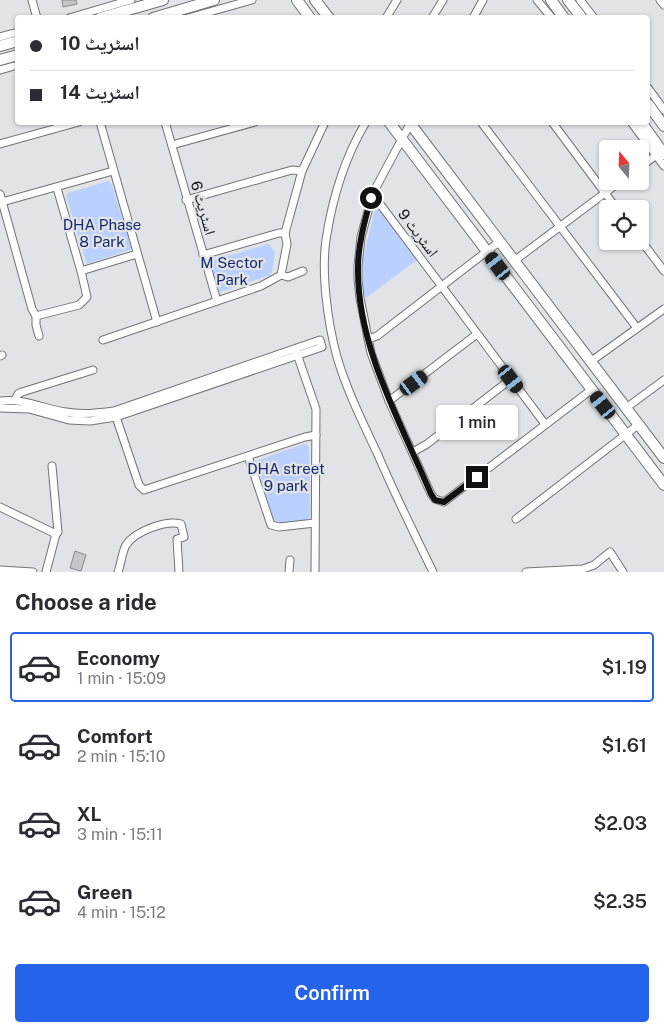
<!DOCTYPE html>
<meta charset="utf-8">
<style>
:root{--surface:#fff;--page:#f7f7f7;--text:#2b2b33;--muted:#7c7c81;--line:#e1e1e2;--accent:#2563eb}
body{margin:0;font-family:"Public Sans","Noto Naskh Arabic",sans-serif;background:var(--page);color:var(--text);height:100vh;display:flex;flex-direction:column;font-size:19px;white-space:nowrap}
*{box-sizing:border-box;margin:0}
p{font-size:16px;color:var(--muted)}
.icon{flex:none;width:28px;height:28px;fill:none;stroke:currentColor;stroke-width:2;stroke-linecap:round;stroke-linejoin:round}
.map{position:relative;height:572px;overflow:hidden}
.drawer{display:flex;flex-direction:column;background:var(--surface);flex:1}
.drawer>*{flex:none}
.guide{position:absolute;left:15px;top:15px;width:635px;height:110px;border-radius:5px;box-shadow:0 1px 4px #0004;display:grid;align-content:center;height:110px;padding:0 15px;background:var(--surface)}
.needle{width:32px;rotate:341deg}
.buttons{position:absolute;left:599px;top:140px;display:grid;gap:10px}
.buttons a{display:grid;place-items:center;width:50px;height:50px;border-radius:5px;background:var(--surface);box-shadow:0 1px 4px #0004;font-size:25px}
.end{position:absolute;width:22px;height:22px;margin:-11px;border:6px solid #111213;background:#fff;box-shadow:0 0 0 2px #fff}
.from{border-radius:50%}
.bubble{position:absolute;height:35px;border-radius:5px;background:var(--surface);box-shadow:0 1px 4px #0004;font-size:16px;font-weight:600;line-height:35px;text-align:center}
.car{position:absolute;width:15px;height:30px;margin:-15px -8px;border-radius:6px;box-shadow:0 0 4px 1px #0007;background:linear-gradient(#222 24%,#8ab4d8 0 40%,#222 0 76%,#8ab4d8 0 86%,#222 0)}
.guide b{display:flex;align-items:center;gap:18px;height:48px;font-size:19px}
.guide b+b{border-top:1px solid var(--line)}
.guide i{width:12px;height:12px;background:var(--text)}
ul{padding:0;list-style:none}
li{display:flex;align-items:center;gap:15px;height:70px;margin:0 10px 8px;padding:0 5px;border:2px solid transparent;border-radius:5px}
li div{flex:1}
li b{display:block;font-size:19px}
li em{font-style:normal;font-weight:600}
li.current{border-color:var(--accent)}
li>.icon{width:45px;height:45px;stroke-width:1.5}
h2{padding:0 15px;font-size:22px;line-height:60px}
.action{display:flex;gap:10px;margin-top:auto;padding:10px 15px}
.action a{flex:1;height:58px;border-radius:5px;background:var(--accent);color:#fff;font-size:20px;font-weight:600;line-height:58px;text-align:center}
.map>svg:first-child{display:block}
.green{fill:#bad0ff}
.building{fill:#c5c6c9;stroke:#87898b}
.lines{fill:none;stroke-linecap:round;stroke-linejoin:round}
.street-casing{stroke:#717375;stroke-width:9}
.secondary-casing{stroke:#717375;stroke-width:12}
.street{stroke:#fff;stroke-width:7}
.secondary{stroke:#fff;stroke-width:10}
.route{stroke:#111213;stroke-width:6}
.labels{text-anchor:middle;stroke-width:4.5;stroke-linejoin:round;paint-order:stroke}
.street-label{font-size:15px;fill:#111213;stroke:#e1e3e6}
.park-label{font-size:15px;fill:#142a6e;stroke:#e1e3e6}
</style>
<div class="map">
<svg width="664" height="572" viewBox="0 0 664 572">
<rect width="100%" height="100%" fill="#e1e3e6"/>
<g class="green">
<polygon points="108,181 111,183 132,249 87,264 66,196 68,193"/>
<polygon points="375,209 378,209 382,214 417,260 367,297 363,294 363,258"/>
<polygon points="269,244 275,253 272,272 270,275 220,292 210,261"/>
<polygon points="303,444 306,444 309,447 310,517 307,520 279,524 274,521 256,461"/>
</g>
<g class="building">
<polygon points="62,0 76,0 77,4 63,7"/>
<polygon points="75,551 86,555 81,571 70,568"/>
</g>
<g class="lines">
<defs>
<g id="street">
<polyline points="32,0 37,18"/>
<polyline points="537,0 552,18"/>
<polyline points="580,0 594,18"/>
<polyline points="660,0 664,5"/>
<polyline points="69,18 131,0"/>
<polyline points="188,18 252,0"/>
<polyline points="386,18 397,0"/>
<polyline points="432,18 443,0"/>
<polyline points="473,18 483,0"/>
<polyline points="0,37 18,32"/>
<polyline points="0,70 18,65"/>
<polyline points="648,88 664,110"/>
<polyline points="100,122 157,322"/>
<polyline points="165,122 217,301"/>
<path d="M366,122C345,157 332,200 326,240C321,274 328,324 337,357C347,391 363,423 378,455C395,495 414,533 433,572"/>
<polyline points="411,122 373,193 361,237 358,266 358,280 360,298 371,353 389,401 431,494 435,499 444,502 591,390"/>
<polyline points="481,122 637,328"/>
<polyline points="552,122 617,209"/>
<polyline points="631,122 664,166"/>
<polyline points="0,144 79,122"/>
<polyline points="172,145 255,122"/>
<polyline points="640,167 658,154"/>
<polyline points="0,194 32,309 36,316 36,325 39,336"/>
<polyline points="371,198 380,204 545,424"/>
<polyline points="186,200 292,170 302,171"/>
<polyline points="2,202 113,171"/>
<polyline points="640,239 664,271"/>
<polyline points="203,255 279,233 285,233"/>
<polyline points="514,261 621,181"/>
<polyline points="81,271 137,254"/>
<polyline points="281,275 288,277 303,271"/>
<polyline points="36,316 79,305 87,297 81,271 57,188"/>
<polyline points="368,339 377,336 499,242"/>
<polyline points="103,340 261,286 281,275 287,244 285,233 302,171 325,122"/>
<polyline points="296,351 316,409 315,572"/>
<polyline points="0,356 2,355"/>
<polyline points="590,362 664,309"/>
<polyline points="15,400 18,394 22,392 93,370"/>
<path d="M0,401C25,398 43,409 66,412C82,415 98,413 114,411L320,340L322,347L116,417L90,421L69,420L29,409L0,408"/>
<polyline points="389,401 477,334"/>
<polyline points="626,408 664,380"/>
<polyline points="115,414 139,485 144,490 305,437 316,435"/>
<polyline points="413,452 427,444 511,379"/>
<polyline points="248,456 271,525 279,527 315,523"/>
<polyline points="0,507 56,534 58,532 52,466"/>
<polyline points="516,519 638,425"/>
<polyline points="0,570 33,572"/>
<polyline points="46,572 56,534"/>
<path d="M118,572C121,564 122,552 126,545C135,531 166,520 181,524L184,537L177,539L179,572"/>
<polyline points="289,572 290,560"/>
<polyline points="526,572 583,569 594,565 610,552 623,572"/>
</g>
<g id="secondary">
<polyline points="297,0 310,18"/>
<polyline points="315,0 329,18"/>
<polyline points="551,0 564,18"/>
<polyline points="568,0 582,18"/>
<polyline points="100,18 163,0"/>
<polyline points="153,18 214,0"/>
<polyline points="0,46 18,41"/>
<polyline points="0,60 18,55"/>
<polyline points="648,104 664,126"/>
<polyline points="389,122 664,485"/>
<polyline points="409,122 664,458"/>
<polyline points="641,122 664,154"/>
</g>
</defs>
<use href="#street" class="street-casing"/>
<use href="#secondary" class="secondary-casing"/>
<use href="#street" class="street"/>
<use href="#secondary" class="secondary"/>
</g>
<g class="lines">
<path class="route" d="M371,198C365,220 358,244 358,268C357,347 401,423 431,494L435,500L444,502L477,477"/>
</g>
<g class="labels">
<g class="street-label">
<text transform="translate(203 208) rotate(74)" y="5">اسٹریٹ 6</text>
<text transform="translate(418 233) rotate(53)" y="5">اسٹریٹ 9</text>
</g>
<g class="park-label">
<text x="102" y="230">DHA Phase<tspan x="102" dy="17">8 Park</tspan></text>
<text x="232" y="268">M Sector<tspan x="232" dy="17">Park</tspan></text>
<text x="286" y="474">DHA street<tspan x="286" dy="17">9 park</tspan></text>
</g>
</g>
</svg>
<div class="buttons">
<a><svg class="needle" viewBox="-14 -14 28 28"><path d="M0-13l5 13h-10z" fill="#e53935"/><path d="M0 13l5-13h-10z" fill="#7c7c81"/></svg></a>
<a><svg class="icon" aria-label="locate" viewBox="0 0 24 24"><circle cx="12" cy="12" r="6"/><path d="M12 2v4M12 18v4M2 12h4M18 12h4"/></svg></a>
</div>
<i class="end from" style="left:371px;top:198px"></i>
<i class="end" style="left:477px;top:477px"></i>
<div class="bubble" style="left:436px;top:405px;width:82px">1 min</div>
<i class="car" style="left:498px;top:266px;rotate:323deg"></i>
<i class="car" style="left:511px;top:379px;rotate:143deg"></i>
<i class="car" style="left:414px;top:383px;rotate:54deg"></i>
<i class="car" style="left:603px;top:405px;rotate:322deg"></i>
<div class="guide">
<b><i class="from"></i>اسٹریٹ 10</b>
<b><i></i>اسٹریٹ 14</b>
</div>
</div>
<section class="drawer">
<h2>Choose a ride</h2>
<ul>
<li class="current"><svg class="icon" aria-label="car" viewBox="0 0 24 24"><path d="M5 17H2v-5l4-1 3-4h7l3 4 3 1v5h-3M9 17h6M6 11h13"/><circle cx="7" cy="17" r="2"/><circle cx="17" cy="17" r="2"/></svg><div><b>Economy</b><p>1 min · 15:09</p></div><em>$1.19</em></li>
<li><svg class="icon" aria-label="car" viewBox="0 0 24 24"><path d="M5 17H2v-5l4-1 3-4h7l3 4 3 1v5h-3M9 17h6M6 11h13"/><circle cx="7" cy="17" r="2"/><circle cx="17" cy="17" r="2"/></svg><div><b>Comfort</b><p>2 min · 15:10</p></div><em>$1.61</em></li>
<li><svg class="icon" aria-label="car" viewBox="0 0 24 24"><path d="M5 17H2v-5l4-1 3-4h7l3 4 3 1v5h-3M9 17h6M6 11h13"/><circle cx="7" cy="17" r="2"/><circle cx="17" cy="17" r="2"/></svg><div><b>XL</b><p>3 min · 15:11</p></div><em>$2.03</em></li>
<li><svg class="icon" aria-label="car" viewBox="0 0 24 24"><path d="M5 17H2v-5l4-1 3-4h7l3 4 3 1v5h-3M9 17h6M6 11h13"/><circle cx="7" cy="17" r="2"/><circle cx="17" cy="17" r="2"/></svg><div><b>Green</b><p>4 min · 15:12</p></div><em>$2.35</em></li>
</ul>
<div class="action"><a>Confirm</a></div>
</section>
